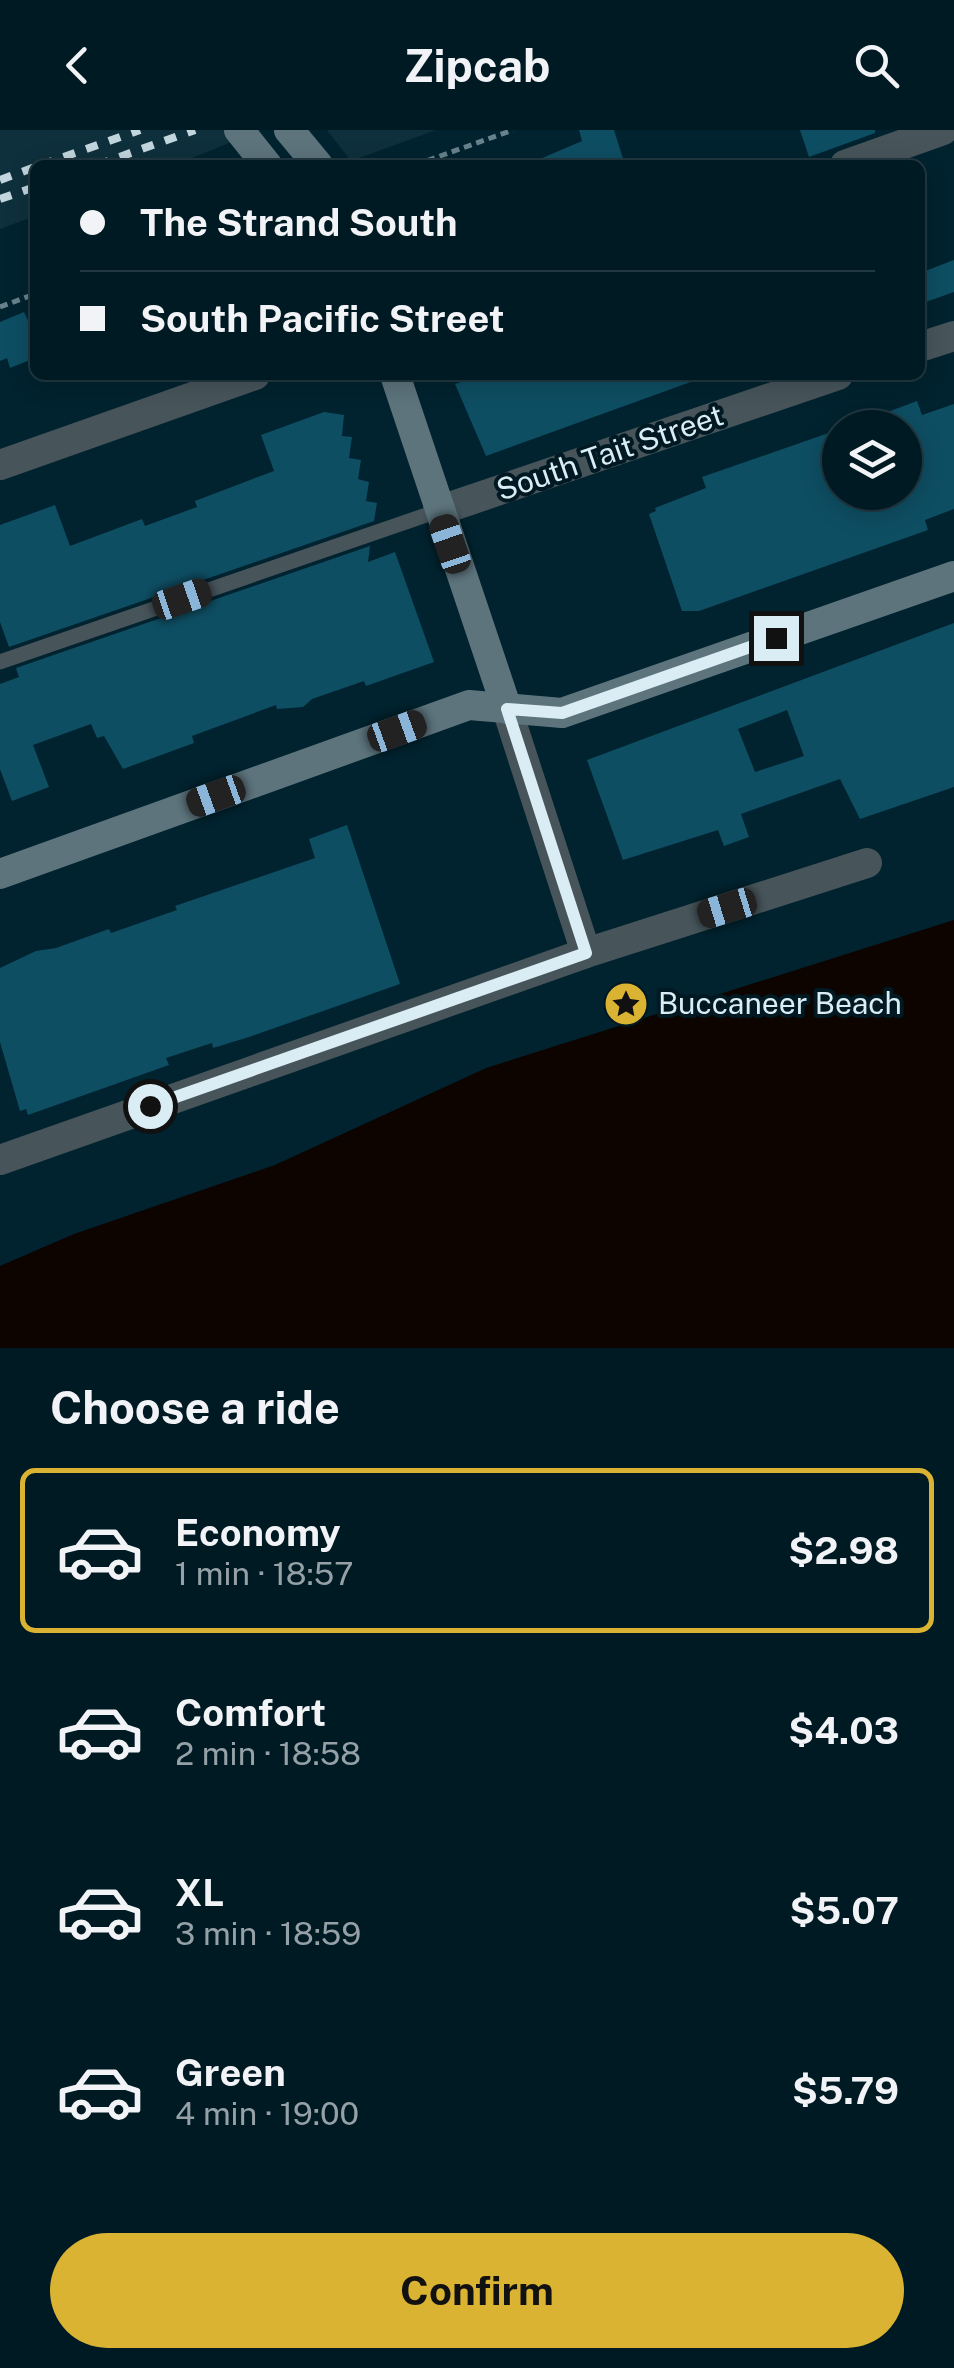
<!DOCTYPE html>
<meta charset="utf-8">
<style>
:root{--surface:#001a23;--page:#0e2730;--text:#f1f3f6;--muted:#95a1a6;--line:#223841;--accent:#dab333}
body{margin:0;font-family:"Public Sans",sans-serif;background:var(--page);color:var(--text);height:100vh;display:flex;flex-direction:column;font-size:38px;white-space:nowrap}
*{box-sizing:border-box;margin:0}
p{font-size:32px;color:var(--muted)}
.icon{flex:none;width:55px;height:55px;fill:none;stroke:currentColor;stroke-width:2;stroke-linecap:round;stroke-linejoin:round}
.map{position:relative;height:1218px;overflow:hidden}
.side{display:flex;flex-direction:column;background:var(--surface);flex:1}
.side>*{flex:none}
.guide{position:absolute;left:30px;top:30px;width:895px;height:220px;border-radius:15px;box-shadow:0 5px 25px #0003,0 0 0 2px var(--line);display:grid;align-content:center;height:220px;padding:0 50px;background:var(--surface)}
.buttons{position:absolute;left:822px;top:280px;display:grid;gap:20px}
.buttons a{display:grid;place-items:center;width:100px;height:100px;border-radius:50%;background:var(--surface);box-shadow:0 5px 25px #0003,0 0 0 2px var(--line);font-size:50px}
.end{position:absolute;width:45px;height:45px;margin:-22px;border:12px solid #daecf4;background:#111;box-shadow:0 0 0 5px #111}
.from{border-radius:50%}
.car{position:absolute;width:30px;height:60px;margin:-30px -15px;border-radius:12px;box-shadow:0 0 8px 2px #0007;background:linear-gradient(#222 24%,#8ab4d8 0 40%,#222 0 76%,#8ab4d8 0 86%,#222 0)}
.guide b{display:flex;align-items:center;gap:35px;height:95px;font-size:38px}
.guide b+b{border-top:2px solid var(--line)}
.guide i{width:25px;height:25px;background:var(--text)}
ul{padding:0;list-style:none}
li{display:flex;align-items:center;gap:30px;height:165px;margin:0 20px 15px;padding:0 30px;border:5px solid transparent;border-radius:15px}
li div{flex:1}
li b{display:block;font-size:38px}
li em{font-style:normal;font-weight:700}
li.selected{border-color:var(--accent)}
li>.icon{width:90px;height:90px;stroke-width:1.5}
h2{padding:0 50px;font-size:45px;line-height:120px}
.action{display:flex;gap:20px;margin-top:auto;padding:20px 50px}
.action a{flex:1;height:115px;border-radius:60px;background:var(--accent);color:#111;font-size:40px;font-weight:700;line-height:115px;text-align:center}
header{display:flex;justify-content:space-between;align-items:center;height:130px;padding:0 50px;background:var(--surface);font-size:45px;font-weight:700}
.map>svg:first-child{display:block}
.built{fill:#0e303c}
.water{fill:#0d0400}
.building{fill:#0e4e63;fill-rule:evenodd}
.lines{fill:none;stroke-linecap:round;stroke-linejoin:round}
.path{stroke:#67828c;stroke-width:5;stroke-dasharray:8 5;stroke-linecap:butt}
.service{stroke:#47555b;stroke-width:15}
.minor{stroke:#47555b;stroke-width:30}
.tertiary{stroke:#47555b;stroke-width:30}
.secondary{stroke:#5d747d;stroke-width:30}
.rail{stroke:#c2d6de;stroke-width:8;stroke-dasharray:12 12;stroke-linecap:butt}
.route{stroke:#daecf4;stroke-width:12}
.labels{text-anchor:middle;stroke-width:8;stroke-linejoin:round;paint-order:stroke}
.street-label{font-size:30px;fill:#daecf4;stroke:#011922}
.poi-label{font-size:30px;fill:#daecf4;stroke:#011922;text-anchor:start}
</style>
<header><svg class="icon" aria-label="back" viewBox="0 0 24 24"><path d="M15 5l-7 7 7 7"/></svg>Zipcab<svg class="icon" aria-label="search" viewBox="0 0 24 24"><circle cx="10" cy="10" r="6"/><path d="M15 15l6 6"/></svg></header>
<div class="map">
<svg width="954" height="1218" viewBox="0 0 954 1218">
<rect width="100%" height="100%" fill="#00232f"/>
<g class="built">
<polygon points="0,0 261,0 175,35 35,35 35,86 0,99"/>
<polygon points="327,0 436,0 351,31"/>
</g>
<polygon class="water" points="954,790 954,1218 0,1218 0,1136 74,1104 275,1035 486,938"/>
<g class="building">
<polygon points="579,0 614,0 625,35 526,35 582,11"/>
<polygon points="800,0 875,0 875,3 809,27"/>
<polygon points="954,130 954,162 920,174 920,143"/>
<polygon points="24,182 35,205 35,228 10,238 7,228 0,231 0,192"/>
<polygon points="481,245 698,245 699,249 486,326 455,254"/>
<polygon points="917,271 922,285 954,274 954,379 925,390 928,400 699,481 682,481 649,384 656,381 655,378 706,358 702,347 840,299 840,362 905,362 905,338 916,334 905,298 853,295"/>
<polygon points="324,282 344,285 342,306 352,307 349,328 361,330 358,349 369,352 366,371 377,373 374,391 9,517 0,492 0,395 55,375 70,416 142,389 145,396 197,377 195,371 274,341 261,305"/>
<polygon points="370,416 368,432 395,422 434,532 366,556 364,551 312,569 303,577 277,579 276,575 192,606 194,613 123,639 104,606 97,608 91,594 33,615 49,657 12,671 0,639 0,554 19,547 16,538"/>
<path d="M954,493V657L860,689L840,649L741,684L749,707L724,716L718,700L623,730L587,630ZM787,580L804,626L755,642L738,599Z"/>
<polygon points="347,695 400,854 249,907 213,918 212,913 166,928 169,935 28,985 26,979 20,981 0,912 0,838 36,821 56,818 109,799 111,803 177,780 175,776 315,728 309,709"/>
</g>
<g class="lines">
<g class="path">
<polyline points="415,35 513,0"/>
<polyline points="0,177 35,164"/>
</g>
<polyline class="service" points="0,532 438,381"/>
<g class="minor">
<polyline points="845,35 943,0"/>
<polyline points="920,217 954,206"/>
<polyline points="0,335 255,245"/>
<polyline points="438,381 838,245"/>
<polyline points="0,1030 586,823 867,733"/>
</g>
<polyline class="tertiary" points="507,579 586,823"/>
<g class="secondary">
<polyline points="239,0 267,35"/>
<polyline points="289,0 318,35"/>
<polyline points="395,245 507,579"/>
<polyline points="0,744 469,575 562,583 954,446"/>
</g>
<g class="rail">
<polyline points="41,35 140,0"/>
<polyline points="97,35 195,0"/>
<polyline points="0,50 35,37"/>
<polyline points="0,69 35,57"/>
</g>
</g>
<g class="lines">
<polyline class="route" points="150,976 586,823 507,579 562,583 776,508"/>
</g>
<defs>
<symbol id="sight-disc" viewBox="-11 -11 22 22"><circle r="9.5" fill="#dab333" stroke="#011922"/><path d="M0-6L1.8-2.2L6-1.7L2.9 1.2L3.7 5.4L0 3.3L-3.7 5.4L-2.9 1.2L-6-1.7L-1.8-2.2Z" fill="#111"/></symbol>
</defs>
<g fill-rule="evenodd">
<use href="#sight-disc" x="601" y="849" width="50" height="50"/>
</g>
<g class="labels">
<g class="street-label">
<text transform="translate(610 323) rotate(-19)" y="10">South Tait Street</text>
</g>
<g class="poi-label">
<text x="658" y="884">Buccaneer Beach</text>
</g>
</g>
</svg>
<div class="buttons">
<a><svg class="icon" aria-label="layers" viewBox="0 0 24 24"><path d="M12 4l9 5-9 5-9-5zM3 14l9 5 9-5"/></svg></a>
</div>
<i class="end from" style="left:150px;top:976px"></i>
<i class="end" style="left:776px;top:508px"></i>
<i class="car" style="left:450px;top:414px;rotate:341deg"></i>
<i class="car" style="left:182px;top:469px;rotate:71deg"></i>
<i class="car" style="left:397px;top:601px;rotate:70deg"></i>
<i class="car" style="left:216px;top:666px;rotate:250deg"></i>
<i class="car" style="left:727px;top:778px;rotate:253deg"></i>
<div class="guide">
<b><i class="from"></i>The Strand South</b>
<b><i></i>South Pacific Street</b>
</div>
</div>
<section class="side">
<h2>Choose a ride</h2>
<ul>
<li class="selected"><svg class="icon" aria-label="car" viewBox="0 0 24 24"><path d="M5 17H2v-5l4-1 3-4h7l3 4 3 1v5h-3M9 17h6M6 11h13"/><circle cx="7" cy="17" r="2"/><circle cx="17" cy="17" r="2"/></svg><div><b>Economy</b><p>1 min · 18:57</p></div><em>$2.98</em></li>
<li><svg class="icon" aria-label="car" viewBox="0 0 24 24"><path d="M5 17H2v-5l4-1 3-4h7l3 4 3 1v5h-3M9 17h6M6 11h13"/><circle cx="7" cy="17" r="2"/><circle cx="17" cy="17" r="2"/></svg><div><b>Comfort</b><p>2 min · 18:58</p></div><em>$4.03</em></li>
<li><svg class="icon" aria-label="car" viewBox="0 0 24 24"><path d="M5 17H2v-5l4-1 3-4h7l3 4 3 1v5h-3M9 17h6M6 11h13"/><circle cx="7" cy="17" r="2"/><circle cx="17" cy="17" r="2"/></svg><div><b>XL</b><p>3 min · 18:59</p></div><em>$5.07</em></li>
<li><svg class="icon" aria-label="car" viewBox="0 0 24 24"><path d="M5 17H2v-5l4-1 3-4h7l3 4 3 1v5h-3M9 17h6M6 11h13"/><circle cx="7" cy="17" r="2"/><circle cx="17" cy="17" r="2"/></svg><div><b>Green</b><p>4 min · 19:00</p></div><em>$5.79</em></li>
</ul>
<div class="action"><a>Confirm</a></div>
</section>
